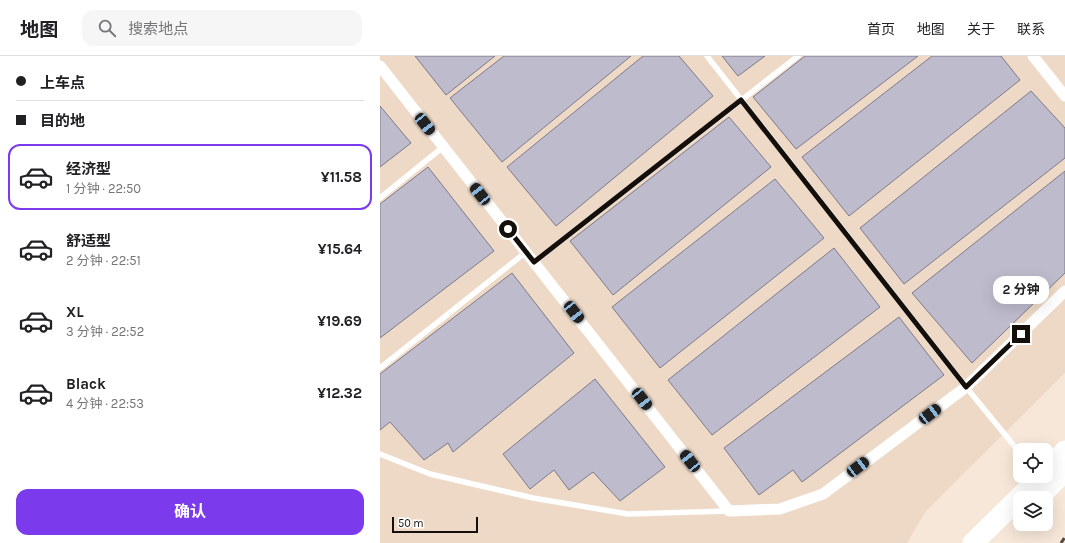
<!DOCTYPE html>
<html lang="zh">
<meta charset="utf-8">
<style>
:root{--surface:#fff;--page:#f6f6f6;--text:#202124;--muted:#757577;--line:#e0e0e0;--accent:#7c3aed}
body{margin:0;font-family:Karla,"Noto Sans SC",sans-serif;background:var(--page);color:var(--text);height:100vh;display:flex;flex-direction:column;font-size:15px;white-space:nowrap}
*{box-sizing:border-box;margin:0}
p{font-size:13px;color:var(--muted)}
.icon{flex:none;width:22px;height:22px;fill:none;stroke:currentColor;stroke-width:2;stroke-linecap:round;stroke-linejoin:round}
.map{position:relative;flex:1;overflow:hidden}
.side{display:flex;flex-direction:column;background:var(--surface);width:380px}
.side>*{flex:none}
.top-card{display:grid;align-content:center;height:88px;padding:0 16px;background:var(--surface)}
.buttons{position:absolute;left:633px;top:387px;display:grid;gap:8px}
.buttons a{display:grid;place-items:center;width:40px;height:40px;border-radius:8px;background:var(--surface);box-shadow:0 4px 16px #0002;font-size:20px}
.scale{position:absolute;left:12px;bottom:10px;width:86px;box-sizing:border-box;padding-left:4px;border:2px solid #140f0a;border-top:0;font-size:11px;line-height:14px;white-space:nowrap;color:#140f0a;-webkit-text-stroke:3px #fff;paint-order:stroke}
.end{position:absolute;width:18px;height:18px;margin:-9px;border:5px solid #140f0a;background:#fff;box-shadow:0 0 0 2px #fff}
.from{border-radius:50%}
.bubble{position:absolute;height:28px;border-radius:12px;background:var(--surface);box-shadow:0 4px 16px #0002;font-size:13px;font-weight:700;line-height:28px;text-align:center}
.car{position:absolute;width:12px;height:24px;margin:-12px -6px;border-radius:5px;box-shadow:0 0 3px 1px #0007;background:linear-gradient(#222 24%,#8ab4d8 0 40%,#222 0 76%,#8ab4d8 0 86%,#222 0)}
.top-card b{display:flex;align-items:center;gap:14px;height:38px;font-size:15px}
.top-card b+b{border-top:1px solid var(--line)}
.top-card i{width:10px;height:10px;background:var(--text)}
ul{padding:0;list-style:none}
li{display:flex;align-items:center;gap:12px;height:66px;margin:0 8px 6px;padding:0 8px;border:2px solid transparent;border-radius:12px}
li div{flex:1}
li b{display:block;font-size:15px}
li em{font-style:normal;font-weight:700}
li.current{border-color:var(--accent)}
li>.icon{width:36px;height:36px;stroke-width:1.5}
.primary-button{display:flex;gap:8px;margin-top:auto;padding:8px 16px}
.primary-button a{flex:1;height:46px;border-radius:12px;background:var(--accent);color:#fff;font-size:16px;font-weight:700;line-height:46px;text-align:center}
header{display:flex;align-items:center;gap:24px;box-sizing:border-box;height:56px;padding:0 20px;background:var(--surface);border-bottom:1px solid var(--line)}
header strong{font-size:19px}
nav{display:flex;gap:22px;margin-inline-start:auto;font-size:14px}
.search{width:280px;height:36px;background:var(--page);display:flex;align-items:center;gap:10px;box-sizing:border-box;padding:0 14px;border-radius:12px;color:var(--muted);font-size:15px}
main{display:flex;flex:1;min-height:0}
.map>svg:first-child{display:block}
.built{fill:#eed9c6}
.building{fill:#bdbbcc;stroke:#7c7a8a}
.lines{fill:none;stroke-linecap:round;stroke-linejoin:round}
.lane{stroke:#fff;stroke-width:5.5}
.street{stroke:#fff;stroke-width:11}
.highway{stroke:#fff;stroke-width:21}
.rail{stroke:#504841;stroke-width:3;stroke-dasharray:6 3;stroke-linecap:butt}
.route{stroke:#140f0a;stroke-width:5}
</style>
<header>
<strong>地图</strong>
<div class="search"><svg class="icon" aria-label="search" viewBox="0 0 24 24"><circle cx="10" cy="10" r="6"/><path d="M15 15l6 6"/></svg>搜索地点</div>
<nav><a>首页</a><a>地图</a><a>关于</a><a>联系</a></nav>
</header>
<main>
<section class="side">
<div class="top-card">
<b><i class="from"></i>上车点</b>
<b><i></i>目的地</b>
</div>
<ul>
<li class="current"><svg class="icon" aria-label="car" viewBox="0 0 24 24"><path d="M5 17H2v-5l4-1 3-4h7l3 4 3 1v5h-3M9 17h6M6 11h13"/><circle cx="7" cy="17" r="2"/><circle cx="17" cy="17" r="2"/></svg><div><b>经济型</b><p>1 分钟 · 22:50</p></div><em>¥11.58</em></li>
<li><svg class="icon" aria-label="car" viewBox="0 0 24 24"><path d="M5 17H2v-5l4-1 3-4h7l3 4 3 1v5h-3M9 17h6M6 11h13"/><circle cx="7" cy="17" r="2"/><circle cx="17" cy="17" r="2"/></svg><div><b>舒适型</b><p>2 分钟 · 22:51</p></div><em>¥15.64</em></li>
<li><svg class="icon" aria-label="car" viewBox="0 0 24 24"><path d="M5 17H2v-5l4-1 3-4h7l3 4 3 1v5h-3M9 17h6M6 11h13"/><circle cx="7" cy="17" r="2"/><circle cx="17" cy="17" r="2"/></svg><div><b>XL</b><p>3 分钟 · 22:52</p></div><em>¥19.69</em></li>
<li><svg class="icon" aria-label="car" viewBox="0 0 24 24"><path d="M5 17H2v-5l4-1 3-4h7l3 4 3 1v5h-3M9 17h6M6 11h13"/><circle cx="7" cy="17" r="2"/><circle cx="17" cy="17" r="2"/></svg><div><b>Black</b><p>4 分钟 · 22:53</p></div><em>¥12.32</em></li>
</ul>
<div class="primary-button"><a>确认</a></div>
</section>
<div class="map">
<svg width="685" height="487" viewBox="0 0 685 487">
<rect width="100%" height="100%" fill="#f6e7d9"/>
<polygon class="built" points="0,0 685,0 685,317 546,455 527,487 0,487"/>
<g class="building">
<polygon points="35,0 115,0 66,39"/>
<polygon points="124,0 251,0 122,106 70,42"/>
<polygon points="263,0 299,0 333,40 176,170 127,111"/>
<polygon points="342,0 385,0 358,20"/>
<polygon points="425,0 538,0 416,93 373,41"/>
<polygon points="552,0 621,0 640,24 469,160 422,101"/>
<polygon points="651,35 685,72 685,102 524,228 480,172"/>
<polygon points="0,50 31,87 0,111"/>
<polygon points="349,61 391,111 233,239 190,185"/>
<polygon points="48,111 114,195 0,282 0,148"/>
<polygon points="685,115 685,217 592,307 532,237"/>
<polygon points="395,123 444,182 280,312 232,251"/>
<polygon points="454,192 500,251 332,379 288,324"/>
<polygon points="132,217 194,297 73,396 68,387 44,404 10,366 0,374 0,318"/>
<polygon points="519,261 564,319 422,426 413,414 379,439 344,392"/>
<polygon points="215,323 285,411 240,445 213,416 189,434 174,414 150,433 123,398"/>
</g>
<g class="lines">
<g class="lane">
<polyline points="327,0 586,331 640,397"/>
<polyline points="0,142 63,91"/>
<polyline points="154,206 418,0"/>
<polyline points="0,312 146,196"/>
<polyline points="0,398 50,418 153,442 248,458 349,455"/>
</g>
<g class="street">
<polyline points="653,0 685,40"/>
<polyline points="0,10 349,455 400,453 443,438 586,331 685,235"/>
</g>
<g class="highway">
<polyline points="666,415 685,395"/>
<polyline points="658,442 685,415"/>
<polyline points="593,487 661,420"/>
</g>
<polyline class="rail" points="681,487 685,481"/>
</g>
<g class="lines">
<polyline class="route" points="128,173 154,206 361,44 586,331 641,278"/>
</g>
</svg>
<div class="buttons">
<a><svg class="icon" aria-label="locate" viewBox="0 0 24 24"><circle cx="12" cy="12" r="6"/><path d="M12 2v4M12 18v4M2 12h4M18 12h4"/></svg></a>
<a><svg class="icon" aria-label="layers" viewBox="0 0 24 24"><path d="M12 4l9 5-9 5-9-5zM3 14l9 5 9-5"/></svg></a>
</div>
<div class="scale">50 m</div>
<i class="end from" style="left:128px;top:173px"></i>
<i class="end" style="left:641px;top:278px"></i>
<div class="bubble" style="left:613px;top:220px;width:56px">2 分钟</div>
<i class="car" style="left:45px;top:68px;rotate:142deg"></i>
<i class="car" style="left:100px;top:138px;rotate:322deg"></i>
<i class="car" style="left:194px;top:256px;rotate:142deg"></i>
<i class="car" style="left:262px;top:343px;rotate:142deg"></i>
<i class="car" style="left:550px;top:358px;rotate:53deg"></i>
<i class="car" style="left:310px;top:405px;rotate:322deg"></i>
<i class="car" style="left:478px;top:411px;rotate:53deg"></i>
</div>
</main>
